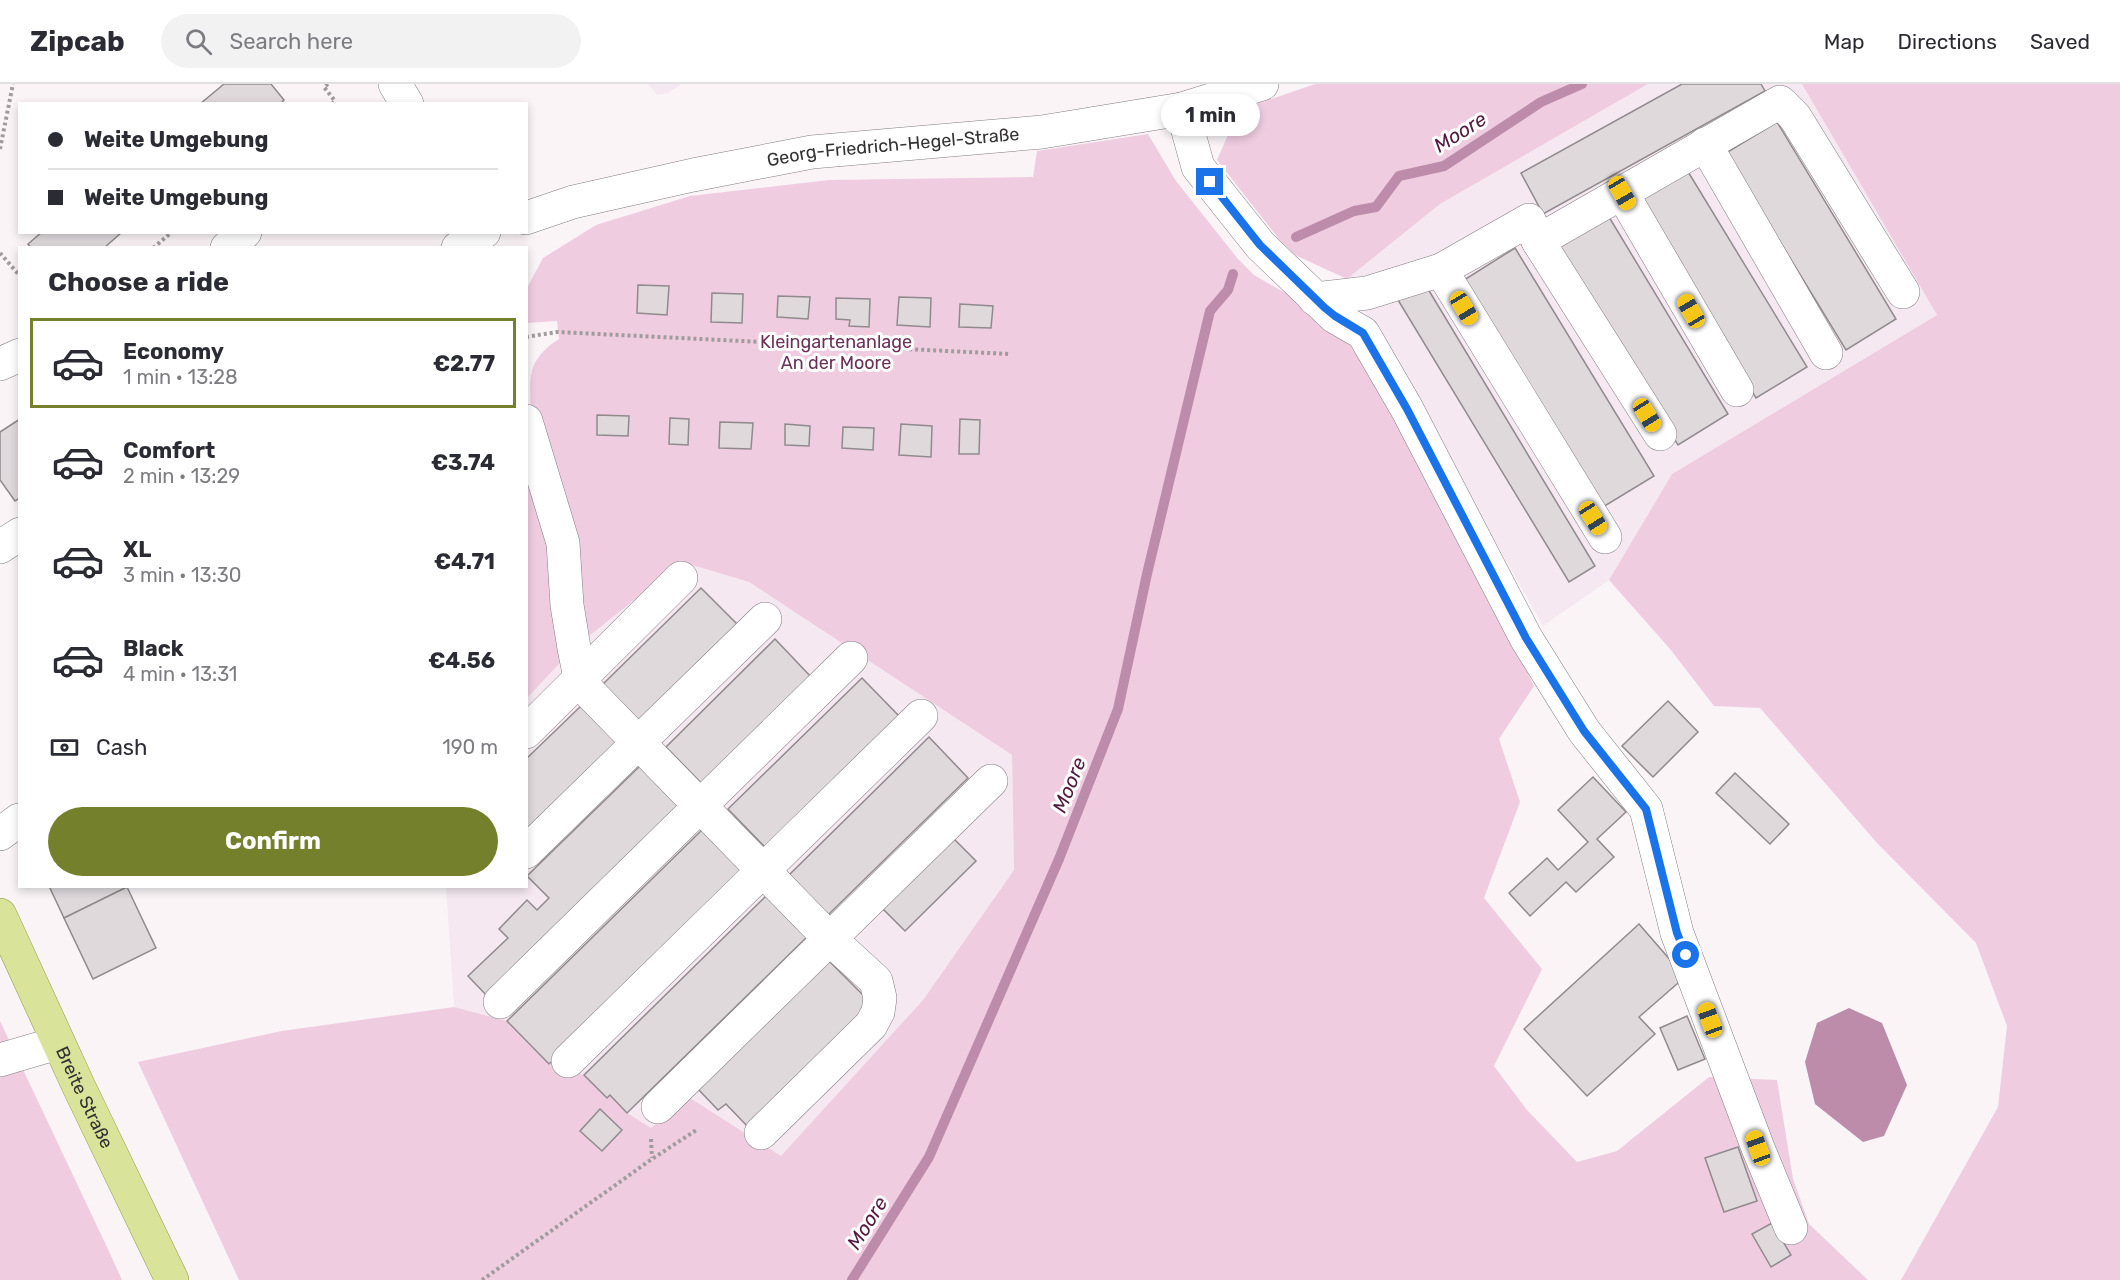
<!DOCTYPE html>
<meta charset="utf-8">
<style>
:root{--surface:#fff;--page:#f2f2f3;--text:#2b2b33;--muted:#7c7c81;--line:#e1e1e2;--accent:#75802c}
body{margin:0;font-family:Rubik,sans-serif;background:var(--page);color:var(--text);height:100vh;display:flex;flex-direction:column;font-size:22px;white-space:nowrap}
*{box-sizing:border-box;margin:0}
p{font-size:20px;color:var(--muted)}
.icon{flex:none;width:33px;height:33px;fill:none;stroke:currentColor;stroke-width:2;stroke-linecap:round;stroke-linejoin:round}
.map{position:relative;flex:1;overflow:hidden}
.sheet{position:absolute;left:18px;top:162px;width:510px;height:642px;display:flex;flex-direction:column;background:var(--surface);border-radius:0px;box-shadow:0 3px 9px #0003}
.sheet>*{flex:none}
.guide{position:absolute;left:18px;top:18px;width:510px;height:132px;border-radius:0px;box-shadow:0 3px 9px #0003;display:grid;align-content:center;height:132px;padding:0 30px;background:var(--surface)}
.end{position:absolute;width:27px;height:27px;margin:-14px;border:8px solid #1a73e8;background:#fff;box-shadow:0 0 0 3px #fff}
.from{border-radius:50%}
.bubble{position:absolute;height:42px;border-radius:21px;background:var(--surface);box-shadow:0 3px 9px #0003;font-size:20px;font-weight:700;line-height:42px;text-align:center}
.car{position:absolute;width:18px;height:36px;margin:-18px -9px;border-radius:8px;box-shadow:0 0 4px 2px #0007;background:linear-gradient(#f5c518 24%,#345 0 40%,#f5c518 0 76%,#345 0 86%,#f5c518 0)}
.guide b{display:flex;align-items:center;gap:21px;height:57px;font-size:22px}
.guide b+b{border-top:2px solid var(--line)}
.guide i{width:15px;height:15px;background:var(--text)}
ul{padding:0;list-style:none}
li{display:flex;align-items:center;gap:18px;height:90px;margin:0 12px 9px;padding:0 18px;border:3px solid transparent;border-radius:0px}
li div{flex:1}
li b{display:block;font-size:22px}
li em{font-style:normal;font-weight:700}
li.current{border-color:var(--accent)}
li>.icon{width:54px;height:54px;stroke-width:1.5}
h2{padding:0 30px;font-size:27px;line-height:72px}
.pay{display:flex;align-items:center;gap:15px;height:66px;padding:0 30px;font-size:22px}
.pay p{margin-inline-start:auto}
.cta{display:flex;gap:12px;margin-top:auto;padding:12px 30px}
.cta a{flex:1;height:69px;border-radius:36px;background:var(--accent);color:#fff;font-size:24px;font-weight:700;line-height:69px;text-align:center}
header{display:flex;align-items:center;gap:36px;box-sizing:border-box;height:84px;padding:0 30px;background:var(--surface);border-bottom:2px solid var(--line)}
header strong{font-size:28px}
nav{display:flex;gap:33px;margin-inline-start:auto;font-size:21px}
.search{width:420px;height:54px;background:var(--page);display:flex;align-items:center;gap:15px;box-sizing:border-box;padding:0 21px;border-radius:33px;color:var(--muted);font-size:22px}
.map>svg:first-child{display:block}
.built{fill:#f5e8f0}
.green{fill:#f0cce1}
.water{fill:#bc8caa}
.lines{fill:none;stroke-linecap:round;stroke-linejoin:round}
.stream{stroke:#bc8caa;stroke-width:10}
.building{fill:#dfd9dc;stroke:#908a8d;stroke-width:1.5}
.minor-casing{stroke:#827d80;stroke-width:34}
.major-casing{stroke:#8f9849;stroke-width:34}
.path{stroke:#a09c9e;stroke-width:4;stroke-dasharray:3 3;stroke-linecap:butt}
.minor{stroke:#fff;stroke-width:33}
.major{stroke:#d9e399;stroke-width:33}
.route{stroke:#1a73e8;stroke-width:8}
.labels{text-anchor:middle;stroke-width:6;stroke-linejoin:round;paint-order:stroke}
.street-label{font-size:18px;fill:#333132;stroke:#fff}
.park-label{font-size:18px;fill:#6c3159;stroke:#fff}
.water-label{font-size:20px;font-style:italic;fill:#521941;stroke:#fff}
</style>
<header>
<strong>Zipcab</strong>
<div class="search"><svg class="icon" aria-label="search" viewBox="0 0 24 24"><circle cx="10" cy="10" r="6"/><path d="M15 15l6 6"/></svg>Search here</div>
<nav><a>Map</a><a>Directions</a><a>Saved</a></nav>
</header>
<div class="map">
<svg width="2120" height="1196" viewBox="0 0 2120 1196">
<rect width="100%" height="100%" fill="#faf4f7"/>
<g class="built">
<polygon points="648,0 681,0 668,9 657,11"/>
<polygon points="1648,0 1802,0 1937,231 1672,390 1609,496 1543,542 1347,195 1440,120"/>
<polygon points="682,478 749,498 1012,671 1014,786 923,916 781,1073 690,1014 651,1045 627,1029 610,1012 607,1014 584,991 549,980 507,937 454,923 446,803 526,802 527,614 574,564"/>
</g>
<g class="green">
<polygon points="1315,0 1648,0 1440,120 1347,195 1295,171 1278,154 1217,76 1239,26"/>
<polygon points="1802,0 2120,0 2120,1196 1901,1196 1998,1023 2007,942 1976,859 1877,759 1760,624 1714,622 1670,565 1609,496 1672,390 1937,231"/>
<path d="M1148,50L1176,97L1238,175L1254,191L1332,236L1396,326L1534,602L1499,655L1520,718L1484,814L1542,885L1494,982L1527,1026L1577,1078L1617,1067L1709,993L1777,996L1793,1095L1809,1140L1868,1196H239L138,978L282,947L454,923L507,937L549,980L584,991L607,1014L610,1011L627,1029L651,1044L690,1014L781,1072L923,916L1014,786L1012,671L749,498L682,478L574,564L527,614C527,520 523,425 530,331C532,314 527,298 534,281C539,270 549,261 559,255L557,237L527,239V204L543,174L596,141L690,112L829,96L1033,93L1037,67Z"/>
<polygon points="0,937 106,1161 122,1196 0,1196"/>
</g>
<polygon class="water" points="1849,924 1882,939 1907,1001 1884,1052 1863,1058 1815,1020 1805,978 1817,939"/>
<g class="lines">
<g class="stream">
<polyline points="1296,153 1354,127 1376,123 1399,92 1444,82 1541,18 1582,0"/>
<polyline points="852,1196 929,1073 1059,775 1118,625 1147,490 1210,227 1228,206 1233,190"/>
</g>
</g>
<g class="building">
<polygon points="224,0 271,0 284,16 280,20 200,20"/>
<polygon points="1682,0 1761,0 1765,7 1543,130 1521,89"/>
<polygon points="1777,38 1896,235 1846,266 1726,69"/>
<polygon points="1687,86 1807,283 1756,314 1637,117"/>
<polygon points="1609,133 1728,330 1678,361 1558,164"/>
<polygon points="42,148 122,148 104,164 31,164 28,160"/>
<polygon points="1515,164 1654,392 1603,423 1464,196"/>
<polygon points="1425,200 1595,482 1569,498 1398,216"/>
<polygon points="638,201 669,202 667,231 637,229"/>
<polygon points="712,209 743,210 742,239 711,238"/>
<polygon points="778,212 810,213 808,235 777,233"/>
<polygon points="899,213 931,214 930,243 897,241"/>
<polygon points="836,214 870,215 869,243 849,242 850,236 836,235"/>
<polygon points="960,220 993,222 991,244 959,243"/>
<polygon points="597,331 629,332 628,352 597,351"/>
<polygon points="670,334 689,335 688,361 669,360"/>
<polygon points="20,335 20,414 15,417 0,396 0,348"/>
<polygon points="960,335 980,336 979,370 959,370"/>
<polygon points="720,338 753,339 751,365 719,364"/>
<polygon points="785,340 810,342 809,362 785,361"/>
<polygon points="901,340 932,342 931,373 899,371"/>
<polygon points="843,343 874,344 873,366 842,364"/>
<polygon points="701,504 739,542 640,639 602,601"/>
<polygon points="775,555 813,595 704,702 666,663"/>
<polygon points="862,594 899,632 765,763 728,725"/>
<polygon points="1668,617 1698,648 1653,693 1622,662"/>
<polygon points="582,621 620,660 526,751 526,675"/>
<polygon points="929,653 968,694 828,831 789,791"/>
<polygon points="641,681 683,724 489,914 468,892 508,854 499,845 527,816 537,826 549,814 527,792"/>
<polygon points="1735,689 1789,740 1770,760 1716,709"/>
<polygon points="1593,693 1626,728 1597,755 1614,773 1576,808 1566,798 1530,832 1509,809 1547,774 1558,786 1588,758 1558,726"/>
<polygon points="703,745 745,788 549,980 507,937"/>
<polygon points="954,755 976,777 905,847 883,825"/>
<polygon points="49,802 126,802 127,803 64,834"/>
<polygon points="127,803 156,864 93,895 64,834"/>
<polygon points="766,812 807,853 627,1029 610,1011 607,1014 584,991"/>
<polygon points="1639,840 1685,893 1639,933 1655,950 1587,1012 1524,945"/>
<polygon points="829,877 872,920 748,1043 726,1020 718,1026 698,1005"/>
<polygon points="1687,932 1705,975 1678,986 1660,944"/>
<polygon points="600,1025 622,1046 602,1067 580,1047"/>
<polygon points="1738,1063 1757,1117 1724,1128 1705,1074"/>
<polygon points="1772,1139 1791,1171 1771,1183 1752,1150"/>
</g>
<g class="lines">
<defs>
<g id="minor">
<polyline points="395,0 407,20"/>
<polyline points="1182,25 1198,83 1260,161 1335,233 1363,249 1407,325 1526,554 1584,647 1646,725 1677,849 1758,1064 1791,1144"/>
<polyline points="1705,60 1826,269"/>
<polyline points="1622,109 1737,306"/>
<path id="s1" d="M526,134L573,118L693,91L812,68L1042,48L1182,25L1262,0"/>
<polyline points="227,164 245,148"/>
<polyline points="458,164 484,148"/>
<polyline points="1441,186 1605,453"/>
<polyline points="1315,215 1367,209 1441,186 1529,136 1538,157"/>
<polyline points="0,280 20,271"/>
<polyline points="526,337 563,459 567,521 574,564 580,594 589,608 830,855 876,897 880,914 878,928 871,941 761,1049"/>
<polyline points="1660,350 1538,157 1780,18 1795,33 1903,208"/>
<polyline points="0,463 20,450"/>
<polyline points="526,648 681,494"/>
<polyline points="0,750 19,736"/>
<polyline points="526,768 765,535"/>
<polyline points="500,918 851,574"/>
<polyline points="0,976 58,959"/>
<polyline points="568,977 921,632"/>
<polyline points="658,1023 991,697"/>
</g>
<g id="major">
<path id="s2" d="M0,831L79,1003L172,1196"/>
</g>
</defs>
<use href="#minor" class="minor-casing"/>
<use href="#major" class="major-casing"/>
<g class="path">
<polyline points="328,0 324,3 335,17 332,20"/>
<polyline points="0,65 13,0"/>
<polyline points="153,164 172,148"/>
<polyline points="0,169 20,192"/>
<polyline points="526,253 557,248 1009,270"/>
<polyline points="651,1055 652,1074"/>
<polyline points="482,1196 652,1075 698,1045"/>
</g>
<use href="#minor" class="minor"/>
<use href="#major" class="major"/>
</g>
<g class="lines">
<polyline class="route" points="1210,98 1260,161 1325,224 1335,232 1363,249 1407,325 1526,554 1584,647 1646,725 1677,849 1686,871"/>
</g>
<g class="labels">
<g class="street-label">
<text dy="6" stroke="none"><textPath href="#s1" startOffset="375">Georg-Friedrich-Hegel-Straße</textPath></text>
<text dy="6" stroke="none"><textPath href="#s2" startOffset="201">Breite Straße</textPath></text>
</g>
<g class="park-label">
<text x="836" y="264">Kleingartenanlage<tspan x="836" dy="21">An der Moore</tspan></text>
</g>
<g class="water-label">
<text transform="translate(1460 48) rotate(-32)" y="7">Moore</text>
<text transform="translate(1069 701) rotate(-68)" y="7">Moore</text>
<text transform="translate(867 1139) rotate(-58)" y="7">Moore</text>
</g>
</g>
</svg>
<i class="end from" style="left:1686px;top:871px"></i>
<i class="end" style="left:1210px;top:98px"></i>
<div class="bubble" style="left:1161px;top:10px;width:99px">1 min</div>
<i class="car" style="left:1622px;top:109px;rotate:150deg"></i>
<i class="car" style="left:1464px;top:224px;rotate:149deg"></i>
<i class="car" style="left:1691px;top:227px;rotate:330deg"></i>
<i class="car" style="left:1647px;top:331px;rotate:148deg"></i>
<i class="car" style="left:1593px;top:434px;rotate:148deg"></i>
<i class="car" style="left:1710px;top:936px;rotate:340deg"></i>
<i class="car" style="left:1758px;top:1064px;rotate:340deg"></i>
<div class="guide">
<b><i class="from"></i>Weite Umgebung</b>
<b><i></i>Weite Umgebung</b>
</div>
<section class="sheet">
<h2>Choose a ride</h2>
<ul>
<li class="current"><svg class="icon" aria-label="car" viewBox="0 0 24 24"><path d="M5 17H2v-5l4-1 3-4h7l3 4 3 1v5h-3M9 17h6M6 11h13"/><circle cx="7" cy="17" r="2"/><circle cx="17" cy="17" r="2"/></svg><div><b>Economy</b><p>1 min · 13:28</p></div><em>€2.77</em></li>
<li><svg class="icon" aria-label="car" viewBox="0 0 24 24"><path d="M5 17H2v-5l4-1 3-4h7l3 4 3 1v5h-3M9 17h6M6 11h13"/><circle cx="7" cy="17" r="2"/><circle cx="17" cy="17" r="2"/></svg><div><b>Comfort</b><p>2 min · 13:29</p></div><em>€3.74</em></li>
<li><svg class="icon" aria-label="car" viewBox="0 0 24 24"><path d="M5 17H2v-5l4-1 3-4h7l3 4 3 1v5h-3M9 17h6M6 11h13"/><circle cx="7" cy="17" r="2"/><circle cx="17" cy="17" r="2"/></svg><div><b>XL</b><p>3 min · 13:30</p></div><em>€4.71</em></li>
<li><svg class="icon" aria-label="car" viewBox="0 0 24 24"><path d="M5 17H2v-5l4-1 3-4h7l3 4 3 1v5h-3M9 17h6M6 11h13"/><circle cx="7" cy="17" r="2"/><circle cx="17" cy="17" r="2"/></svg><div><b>Black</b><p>4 min · 13:31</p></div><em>€4.56</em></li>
</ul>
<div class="pay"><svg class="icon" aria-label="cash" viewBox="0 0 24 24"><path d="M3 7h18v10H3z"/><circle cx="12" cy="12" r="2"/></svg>Cash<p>190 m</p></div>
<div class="cta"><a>Confirm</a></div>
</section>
</div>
